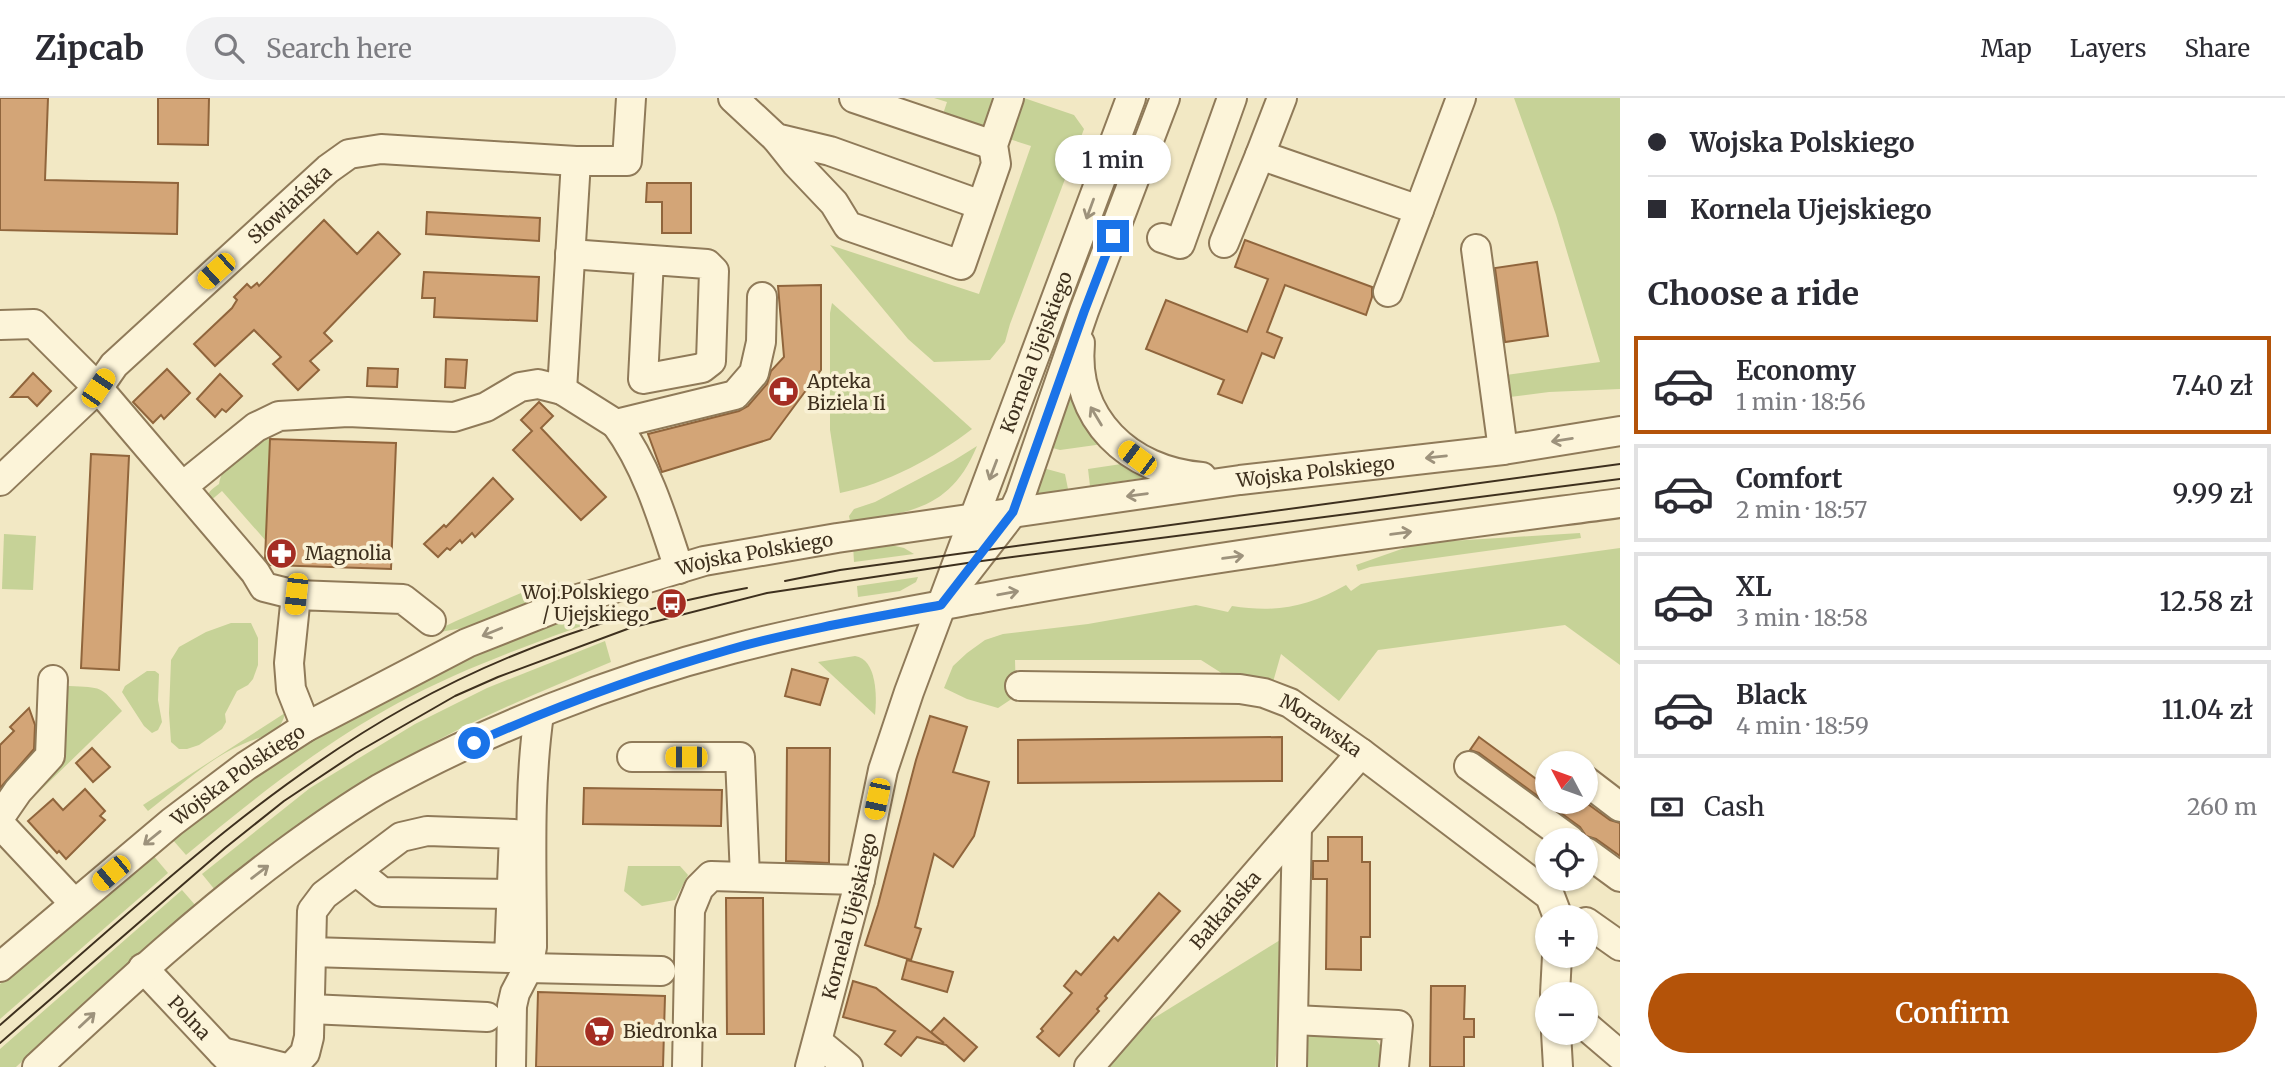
<!DOCTYPE html>
<meta charset="utf-8">
<style>
:root{--surface:#fff;--page:#f2f2f3;--text:#2b2b33;--muted:#7c7c81;--line:#e1e1e2;--accent:#b45309}
body{margin:0;font-family:Merriweather,serif;background:var(--page);color:var(--text);height:100vh;display:flex;flex-direction:column;font-size:26px;white-space:nowrap}
*{box-sizing:border-box;margin:0}
p{font-size:23px;color:var(--muted)}
.icon{flex:none;width:38px;height:38px;fill:none;stroke:currentColor;stroke-width:2;stroke-linecap:round;stroke-linejoin:round}
.map{position:relative;flex:1;overflow:hidden}
.drawer{display:flex;flex-direction:column;background:var(--surface);width:665px}
.drawer>*{flex:none}
.top-card{display:grid;align-content:center;height:154px;padding:0 28px;background:var(--surface)}
.needle{width:46px;rotate:311deg}
.tools{position:absolute;left:1535px;top:653px;display:grid;gap:14px}
.tools a{display:grid;place-items:center;width:63px;height:63px;border-radius:50%;background:var(--surface);box-shadow:0 2px 5px #0004;font-size:35px}
.end{position:absolute;width:32px;height:32px;margin:-16px;border:9px solid #1a73e8;background:#fff;box-shadow:0 0 0 4px #fff}
.from{border-radius:50%}
.bubble{position:absolute;height:49px;border-radius:24px;background:var(--surface);box-shadow:0 2px 5px #0004;font-size:23px;font-weight:600;line-height:49px;text-align:center}
.car{position:absolute;width:21px;height:42px;margin:-21px -10px;border-radius:9px;box-shadow:0 0 5px 2px #0007;background:linear-gradient(#f5c518 24%,#345 0 40%,#f5c518 0 76%,#345 0 86%,#f5c518 0)}
.top-card b{display:flex;align-items:center;gap:24px;height:66px;font-size:26px}
.top-card b+b{border-top:2px solid var(--line)}
.top-card i{width:18px;height:18px;background:var(--text)}
ul{padding:0;list-style:none}
li{display:flex;align-items:center;gap:21px;height:98px;margin:0 14px 10px;padding:0 14px;border:4px solid var(--line);border-radius:0px}
li div{flex:1}
li b{display:block;font-size:26px}
li em{font-style:normal;font-weight:600}
li.current{border-color:var(--accent)}
li>.icon{width:63px;height:63px;stroke-width:1.5}
h2{padding:0 28px;font-size:32px;line-height:84px}
.pay{display:flex;align-items:center;gap:18px;height:77px;padding:0 28px;font-size:26px}
.pay p{margin-inline-start:auto}
.action{display:flex;gap:14px;margin-top:auto;padding:14px 28px}
.action a{flex:1;height:80px;border-radius:42px;background:var(--accent);color:#fff;font-size:28px;font-weight:600;line-height:80px;text-align:center}
header{display:flex;align-items:center;gap:42px;box-sizing:border-box;height:98px;padding:0 35px;background:var(--surface);border-bottom:2px solid var(--line)}
header strong{font-size:33px}
nav{display:flex;gap:38px;margin-inline-start:auto;font-size:24px}
.search{width:490px;height:63px;background:var(--page);display:flex;align-items:center;gap:18px;box-sizing:border-box;padding:0 24px;border-radius:38px;color:var(--muted);font-size:26px}
main{display:flex;flex:1;min-height:0}
.map>svg:first-child{display:block}
.green{fill:#c6d297}
.building{fill:#d3a577;stroke:#90653c;stroke-width:2}
.lines{fill:none;stroke-linecap:round;stroke-linejoin:round}
.minor-casing{stroke:#8f7a59;stroke-width:32}
.minor{stroke:#fcf4d9;stroke-width:28}
.tram{stroke:#3e301e;stroke-width:2}
.oneway{stroke:#9d927c}
.route{stroke:#1a73e8;stroke-width:9}
.labels{text-anchor:middle;stroke-width:7;stroke-linejoin:round;paint-order:stroke}
.street-label{font-size:19px;fill:#3e301e;stroke:#f9f1d5}
.poi-label{font-size:19px;fill:#3e301e;stroke:#f9f1d5;text-anchor:start}
</style>
<header>
<strong>Zipcab</strong>
<div class="search"><svg class="icon" aria-label="search" viewBox="0 0 24 24"><circle cx="10" cy="10" r="6"/><path d="M15 15l6 6"/></svg>Search here</div>
<nav><a>Map</a><a>Layers</a><a>Share</a></nav>
</header>
<main>
<div class="map">
<svg width="1620" height="969" viewBox="0 0 1620 969">
<rect width="100%" height="100%" fill="#f2e8c4"/>
<g class="green">
<polygon points="934,0 1024,0 1074,17 1084,31 1010,226 1005,244 990,262 934,264 908,241 830,147 979,196 1031,48 944,20 943,16 947,4"/>
<polygon points="1514,0 1620,0 1620,291 1549,294 1510,299 1506,277 1600,264 1556,117"/>
<path d="M832,205L972,331C936,359 886,386 840,395L830,332V215Z"/>
<polygon points="1071,291 1103,346 1060,352 1049,349"/>
<path d="M270,341L266,443L222,393L209,404C205,395 212,391 219,386C223,363 248,343 270,341Z"/>
<path d="M977,348C951,411 910,415 850,423L849,418L854,411L875,404L953,363Z"/>
<polygon points="1128,365 1155,378 1090,388 1088,371"/>
<polygon points="1043,370 1065,376 1068,391 1037,396 1035,394"/>
<polygon points="1580,435 1581,440 1370,469 1358,473 1356,467 1413,447 1435,444"/>
<polygon points="4,436 36,438 33,492 2,491"/>
<polygon points="882,445 904,450 914,456 854,464 853,447"/>
<path d="M1620,450V567L1565,527L1378,552L1339,603L1281,556L1273,584L1234,583L1201,562H1015L1016,598L998,610L967,601L944,590L953,568L967,555L985,542L1003,536L1088,526L1196,507L1228,514L1232,508C1276,515 1307,509 1346,487L1351,493L1361,486L1373,484Z"/>
<polygon points="918,479 916,484 900,493 858,499 857,488"/>
<polygon points="558,483 562,493 474,528 429,536 456,523 521,495 527,501"/>
<path d="M596,507L601,521C531,546 463,570 398,605C321,647 253,701 186,757L172,741L282,658L377,603L478,553Z"/>
<polygon points="231,525 251,525 258,540 258,567 253,581 248,587 237,593 225,616 226,624 222,631 199,647 187,651 179,651 171,644 169,615 171,562 179,549 206,534"/>
<path d="M605,543L611,564C540,594 466,624 399,664C335,702 274,747 215,792L202,776L310,690L415,626L487,590Z"/>
<path d="M855,558C877,561 877,599 875,617L818,564Z"/>
<polygon points="147,573 155,573 159,576 158,602 162,624 158,632 152,635 144,628 122,594 125,588"/>
<path d="M69,588C102,590 100,587 122,613L14,718L64,589Z"/>
<path d="M285,615C281,637 261,638 243,646C208,661 178,690 148,713L143,707Z"/>
<polygon points="152,756 168,775 0,921 0,886"/>
<polygon points="628,768 680,768 688,777 675,802 642,808 624,793"/>
<polygon points="182,792 196,808 122,871 16,969 0,969 0,951"/>
<polygon points="1285,839 1275,969 1106,969 1138,930"/>
<polygon points="1370,934 1386,955 1387,969 1306,969 1306,936"/>
</g>
<g class="building">
<polygon points="0,0 48,0 45,82 178,85 177,136 0,132"/>
<polygon points="158,0 209,0 208,47 158,46"/>
<polygon points="647,85 691,85 691,135 662,135 662,104 646,104"/>
<polygon points="427,114 540,120 539,143 426,136"/>
<polygon points="324,122 357,156 378,134 400,156 324,235 332,243 310,263 319,272 298,292 273,266 281,259 254,232 215,268 194,246 232,210 237,202 234,199 247,186 251,190 257,185 259,188"/>
<polygon points="1245,142 1372,189 1372,199 1366,217 1285,187 1267,234 1282,240 1274,260 1262,255 1242,305 1218,296 1224,282 1146,251 1166,202 1247,234 1268,181 1235,169"/>
<polygon points="1537,164 1548,238 1505,244 1495,170"/>
<polygon points="424,174 539,179 537,223 434,219 435,200 422,200"/>
<polygon points="821,187 821,272 770,341 662,374 648,336 739,313 748,308 767,286 771,273 784,259 778,188"/>
<polygon points="446,261 467,262 465,290 445,289"/>
<polygon points="368,270 398,271 397,289 367,288"/>
<polygon points="167,271 190,295 164,321 161,317 153,325 133,304"/>
<polygon points="33,275 51,293 37,308 28,299 11,299"/>
<polygon points="220,276 242,298 226,314 222,311 215,319 197,301"/>
<polygon points="539,304 553,318 541,330 606,399 581,422 513,352 532,333 521,322"/>
<polygon points="270,341 396,345 391,471 270,467 265,461"/>
<polygon points="91,356 129,358 119,572 81,570"/>
<polygon points="493,380 513,401 475,439 472,435 462,445 460,442 450,452 447,450 438,459 424,446 444,427 446,429"/>
<polygon points="792,571 828,581 820,607 785,598"/>
<polygon points="29,610 35,627 34,651 0,690 0,647 14,633 10,629"/>
<polygon points="930,618 967,629 953,674 989,684 974,738 953,769 934,756 915,829 921,831 911,862 865,847 878,807 916,662"/>
<polygon points="1282,639 1282,683 1018,685 1018,642"/>
<polygon points="1479,639 1547,689 1547,704 1585,704 1610,722 1620,725 1620,758 1596,741 1586,738 1580,729 1479,655 1470,652"/>
<polygon points="92,650 110,669 93,684 76,665"/>
<polygon points="787,650 830,650 829,765 786,763"/>
<polygon points="584,690 722,692 721,728 583,726"/>
<polygon points="85,691 105,713 100,718 105,722 66,761 59,753 57,755 28,723 53,701 63,712"/>
<polygon points="1328,739 1362,739 1362,764 1370,764 1370,839 1361,839 1361,872 1326,871 1327,781 1313,781 1313,763 1328,763"/>
<polygon points="1159,795 1180,813 1105,898 1107,900 1097,911 1099,913 1059,958 1037,939 1043,933 1041,931 1072,895 1064,888 1076,873 1081,877 1114,839 1118,843"/>
<polygon points="726,800 763,800 764,936 727,936"/>
<polygon points="907,862 953,874 947,894 902,881"/>
<polygon points="853,883 876,890 944,945 931,934 944,920 977,949 964,963 946,947 917,939 901,958 885,946 895,933 843,919"/>
<polygon points="1431,888 1465,888 1464,921 1474,921 1474,939 1464,939 1464,969 1430,969"/>
<polygon points="538,894 665,898 663,969 536,969"/>
</g>
<g class="lines">
<defs>
<g id="minor">
<polyline points="733,0 776,40 830,53 981,107"/>
<polyline points="854,0 993,47"/>
<polyline points="776,40 796,65 834,105 848,128 961,167 996,66 993,47 1009,0"/>
<polyline points="1260,57 1282,0"/>
<polyline points="1419,112 1461,0"/>
<polyline points="1162,140 1180,146 1232,0"/>
<polyline points="1224,145 1260,57 1419,112 1388,194"/>
<polyline points="1476,151 1503,352"/>
<polyline points="570,156 707,166 714,173 711,263 702,270 643,281 649,162"/>
<polyline points="0,227 34,226 98,290 255,474 264,489 296,497"/>
<path d="M1080,245C1073,321 1129,373 1202,379"/>
<polyline points="562,292 616,326 735,297 754,275 761,244 762,199"/>
<path d="M616,326C647,368 663,422 679,471"/>
<path id="s1" d="M0,383L98,290L114,267L328,71L349,56L381,51L576,63H627L631,0"/>
<polyline points="183,388 256,329 279,318 348,314 454,319 486,309 520,289 538,286 562,292 576,63"/>
<polyline points="962,480 1013,414 1020,399 1084,213 1165,0"/>
<path id="s2" d="M1020,588L1240,591L1264,595L1290,605L1361,655L1550,798L1558,819"/>
<polyline points="306,629 291,591 289,565 296,497 403,501 431,523"/>
<polyline points="632,659 740,659 745,779 860,782"/>
<polyline points="1469,668 1570,742"/>
<polyline points="1586,683 1620,709"/>
<polyline points="0,719 18,693 50,658 53,582"/>
<polyline points="0,726 74,805"/>
<polyline points="1586,754 1620,779"/>
<polyline points="356,773 382,794 511,796"/>
<polyline points="1586,824 1620,848"/>
<path id="s3" d="M0,869L172,724L246,668L306,629L467,545L578,501L704,463L837,440L1240,382L1503,352L1620,333"/>
<path id="s4" d="M143,870L236,969"/>
<polyline points="528,870 661,873"/>
<polyline points="1555,896 1557,858"/>
<polyline points="310,911 487,919"/>
<polyline points="1294,922 1398,927 1394,969"/>
<polyline points="1586,928 1620,957"/>
<polyline points="1556,934 1558,969"/>
<polyline points="818,944 848,969"/>
<polyline points="222,954 282,969"/>
<path d="M37,969C118,894 197,820 286,754C316,732 347,710 379,691C485,632 615,581 732,551C816,529 901,515 987,499C1196,460 1409,433 1620,405"/>
<polyline points="292,969 305,955 309,939 312,813 324,797 401,739 427,733 514,736 509,860 311,854"/>
<path d="M511,969L512,908L515,895L528,870L532,849C532,771 528,693 539,616"/>
<polyline points="687,969 690,812 699,790 711,778 745,779"/>
<path id="s5" d="M810,969L860,782L883,672L909,594L1131,0"/>
<path id="s6" d="M1089,969L1361,655"/>
<polyline points="1292,969 1297,729"/>
</g>
</defs>
<use href="#minor" class="minor-casing"/>
<use href="#minor" class="minor"/>
<g class="tram">
<polyline points="785,483 840,472 1620,366"/>
<path d="M0,927C130,815 257,692 408,608C513,550 629,511 747,490"/>
<polyline points="0,945 225,750 284,703 356,655 455,598 498,579 630,530 767,495 974,464 1620,381"/>
</g>
</g>
<defs><path id="oneway-shaft" d="M-6 0H5M1.5-3L5.5 0L1.5 3" fill="none" stroke-width="1.6" stroke-linecap="round" stroke-linejoin="round" transform="scale(1.75)"/></defs>
<g class="oneway">
<use href="#oneway-shaft" transform="translate(1090 111) rotate(110)"/>
<use href="#oneway-shaft" transform="translate(1096 318) rotate(-121)"/>
<use href="#oneway-shaft" transform="translate(1562 342) rotate(171)"/>
<use href="#oneway-shaft" transform="translate(1436 359) rotate(174)"/>
<use href="#oneway-shaft" transform="translate(993 372) rotate(111)"/>
<use href="#oneway-shaft" transform="translate(1137 397) rotate(172)"/>
<use href="#oneway-shaft" transform="translate(1401 435) rotate(-8)"/>
<use href="#oneway-shaft" transform="translate(1233 459) rotate(-8)"/>
<use href="#oneway-shaft" transform="translate(1008 495) rotate(-10)"/>
<use href="#oneway-shaft" transform="translate(492 534) rotate(158)"/>
<use href="#oneway-shaft" transform="translate(152 740) rotate(141)"/>
<use href="#oneway-shaft" transform="translate(260 774) rotate(-37)"/>
<use href="#oneway-shaft" transform="translate(87 922) rotate(-43)"/>
</g>
<g class="lines">
<path class="route" d="M474,645C556,608 641,577 728,552C798,532 870,520 941,507L1013,414L1084,214L1113,138"/>
</g>
<defs>
<symbol id="pharmacy-disc" viewBox="-11 -11 22 22"><circle r="9.5" fill="#a42d23" stroke="#f9f1d5"/><path d="M-2-6h4v4h4v4h-4v4h-4v-4h-4v-4h4Z" fill="#fff"/></symbol>
<symbol id="bus-disc" viewBox="-11 -11 22 22"><circle r="9.5" fill="#a42d23" stroke="#f9f1d5"/><path d="M-5-6H5V4H4V6H2V4H-2V6H-4V4H-5ZM-3.5-4V0h7V-4ZM-3.5 1.2v1.5H-2V1.2ZM2 1.2v1.5H3.5V1.2Z" fill="#fff"/></symbol>
<symbol id="supermarket-disc" viewBox="-11 -11 22 22"><circle r="9.5" fill="#a42d23" stroke="#f9f1d5"/><path d="M-6-5.5h2.5l.6 2H6L4.5 2H-2.5L-4.4-4H-6ZM-1.5 3.2a1.3 1.3 0 1 0 .1 0ZM3 3.2a1.3 1.3 0 1 0 .1 0Z" fill="#fff"/></symbol>
</defs>
<g fill-rule="evenodd">
<use href="#pharmacy-disc" x="766" y="276" width="35" height="35"/>
<use href="#pharmacy-disc" x="264" y="438" width="35" height="35"/>
<use href="#bus-disc" x="654" y="488" width="35" height="35"/>
<use href="#supermarket-disc" x="582" y="916" width="35" height="35"/>
</g>
<g class="labels">
<g class="street-label">
<text dy="7" stroke="none"><textPath href="#s1" startOffset="401">Słowiańska</textPath></text>
<text dy="7" stroke="none"><textPath href="#s5" startOffset="751">Kornela Ujejskiego</textPath></text>
<text dy="7" stroke="none"><textPath href="#s3" startOffset="1440">Wojska Polskiego</textPath></text>
<text dy="7" stroke="none"><textPath href="#s3" startOffset="873">Wojska Polskiego</textPath></text>
<text dy="7" stroke="none"><textPath href="#s2" startOffset="310">Morawska</textPath></text>
<text dy="7" stroke="none"><textPath href="#s3" startOffset="306">Wojska Polskiego</textPath></text>
<text dy="7" stroke="none"><textPath href="#s6" startOffset="208">Bałkańska</textPath></text>
<text dy="7" stroke="none"><textPath href="#s5" startOffset="156">Kornela Ujejskiego</textPath></text>
<text dy="7" stroke="none"><textPath href="#s4" startOffset="68">Polna</textPath></text>
</g>
<g class="poi-label">
<text x="807" y="290">Apteka<tspan x="807" dy="22">Biziela Ii</tspan></text>
<text x="305" y="462">Magnolia</text>
<text x="649" y="501" text-anchor="end">Woj.Polskiego<tspan x="649" dy="22">/ Ujejskiego</tspan></text>
<text x="623" y="940">Biedronka</text>
</g>
</g>
</svg>
<div class="tools">
<a><svg class="needle" viewBox="-14 -14 28 28"><path d="M0-13l5 13h-10z" fill="#e53935"/><path d="M0 13l5-13h-10z" fill="#7c7c81"/></svg></a>
<a><svg class="icon" aria-label="locate" viewBox="0 0 24 24"><circle cx="12" cy="12" r="6"/><path d="M12 2v4M12 18v4M2 12h4M18 12h4"/></svg></a>
<a>+</a>
<a>−</a>
</div>
<i class="end from" style="left:474px;top:645px"></i>
<i class="end" style="left:1113px;top:138px"></i>
<div class="bubble" style="left:1055px;top:37px;width:116px">1 min</div>
<i class="car" style="left:216px;top:173px;rotate:228deg"></i>
<i class="car" style="left:98px;top:290px;rotate:34deg"></i>
<i class="car" style="left:1137px;top:360px;rotate:307deg"></i>
<i class="car" style="left:296px;top:496px;rotate:186deg"></i>
<i class="car" style="left:686px;top:659px;rotate:270deg"></i>
<i class="car" style="left:877px;top:701px;rotate:192deg"></i>
<i class="car" style="left:111px;top:775px;rotate:230deg"></i>
</div>
<section class="drawer">
<div class="top-card">
<b><i class="from"></i>Wojska Polskiego</b>
<b><i></i>Kornela Ujejskiego</b>
</div>
<h2>Choose a ride</h2>
<ul>
<li class="current"><svg class="icon" aria-label="car" viewBox="0 0 24 24"><path d="M5 17H2v-5l4-1 3-4h7l3 4 3 1v5h-3M9 17h6M6 11h13"/><circle cx="7" cy="17" r="2"/><circle cx="17" cy="17" r="2"/></svg><div><b>Economy</b><p>1 min · 18:56</p></div><em>7.40 zł</em></li>
<li><svg class="icon" aria-label="car" viewBox="0 0 24 24"><path d="M5 17H2v-5l4-1 3-4h7l3 4 3 1v5h-3M9 17h6M6 11h13"/><circle cx="7" cy="17" r="2"/><circle cx="17" cy="17" r="2"/></svg><div><b>Comfort</b><p>2 min · 18:57</p></div><em>9.99 zł</em></li>
<li><svg class="icon" aria-label="car" viewBox="0 0 24 24"><path d="M5 17H2v-5l4-1 3-4h7l3 4 3 1v5h-3M9 17h6M6 11h13"/><circle cx="7" cy="17" r="2"/><circle cx="17" cy="17" r="2"/></svg><div><b>XL</b><p>3 min · 18:58</p></div><em>12.58 zł</em></li>
<li><svg class="icon" aria-label="car" viewBox="0 0 24 24"><path d="M5 17H2v-5l4-1 3-4h7l3 4 3 1v5h-3M9 17h6M6 11h13"/><circle cx="7" cy="17" r="2"/><circle cx="17" cy="17" r="2"/></svg><div><b>Black</b><p>4 min · 18:59</p></div><em>11.04 zł</em></li>
</ul>
<div class="pay"><svg class="icon" aria-label="cash" viewBox="0 0 24 24"><path d="M3 7h18v10H3z"/><circle cx="12" cy="12" r="2"/></svg>Cash<p>260 m</p></div>
<div class="action"><a>Confirm</a></div>
</section>
</main>
